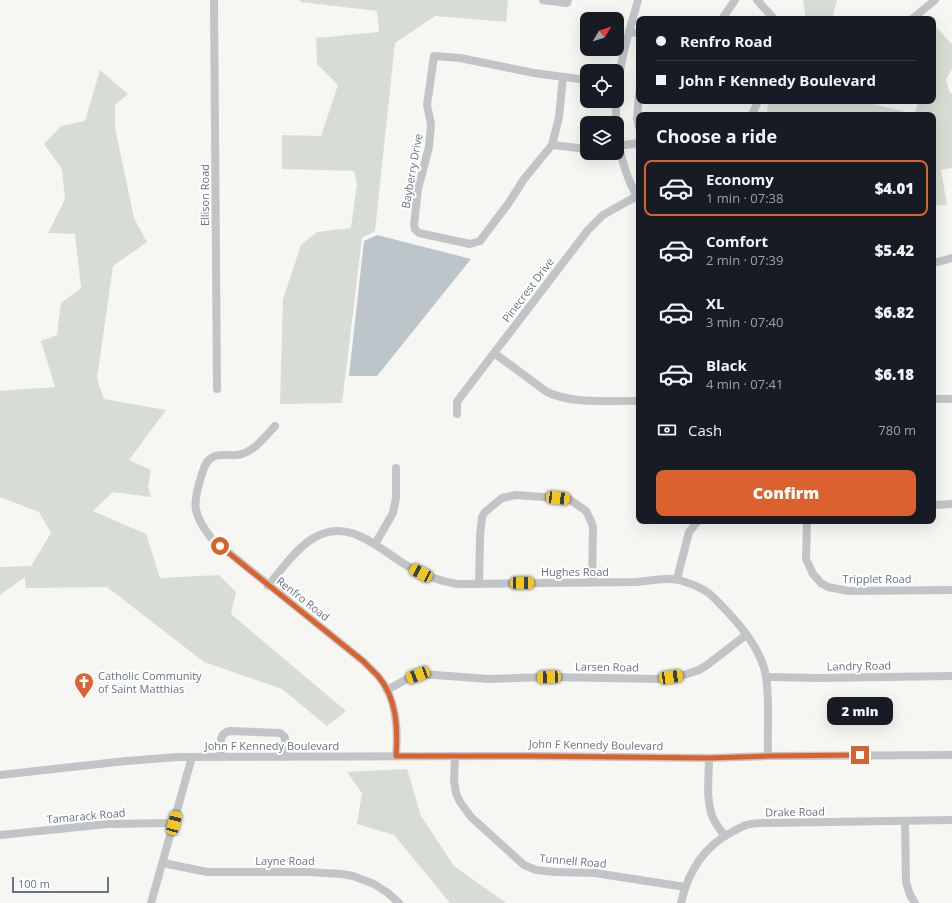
<!DOCTYPE html>
<meta charset="utf-8">
<style>
:root{--surface:#171b24;--page:#242831;--text:#f1f3f6;--muted:#9ea1a6;--line:#363941;--accent:#db622e}
body{margin:0;font-family:"Open Sans",sans-serif;background:var(--page);color:var(--text);height:100vh;display:flex;flex-direction:column;font-size:15px;white-space:nowrap}
*{box-sizing:border-box;margin:0}
p{font-size:13px;color:var(--muted)}
.icon{flex:none;width:22px;height:22px;fill:none;stroke:currentColor;stroke-width:2;stroke-linecap:round;stroke-linejoin:round}
.map{position:relative;flex:1;overflow:hidden}
.drawer{position:absolute;left:636px;top:112px;width:300px;height:412px;display:flex;flex-direction:column;background:var(--surface);border-radius:8px;box-shadow:0 4px 16px #0002}
.drawer>*{flex:none}
.banner{position:absolute;left:636px;top:16px;width:300px;height:88px;border-radius:8px;box-shadow:0 4px 16px #0002;display:grid;align-content:center;height:88px;padding:0 20px;background:var(--surface)}
.needle{width:26px;rotate:51deg}
.controls{position:absolute;left:580px;top:12px;display:grid;gap:8px}
.controls a{display:grid;place-items:center;width:44px;height:44px;border-radius:8px;background:var(--surface);box-shadow:0 4px 16px #0002;font-size:20px}
.scale{position:absolute;left:12px;bottom:10px;width:97px;box-sizing:border-box;padding-left:4px;border:2px solid #667483;border-top:0;font-size:11px;line-height:14px;white-space:nowrap;color:#667483;-webkit-text-stroke:3px #fff;paint-order:stroke}
.end{position:absolute;width:18px;height:18px;margin:-9px;border:5px solid #db622e;background:#fff;box-shadow:0 0 0 2px #fff}
.from{border-radius:50%}
.bubble{position:absolute;height:28px;border-radius:8px;background:var(--surface);box-shadow:0 4px 16px #0002;font-size:13px;font-weight:800;line-height:28px;text-align:center}
.car{position:absolute;width:12px;height:24px;margin:-12px -6px;border-radius:5px;box-shadow:0 0 3px 1px #0007;background:linear-gradient(#f5c518 24%,#345 0 40%,#f5c518 0 76%,#345 0 86%,#f5c518 0)}
.banner b{display:flex;align-items:center;gap:14px;height:38px;font-size:15px}
.banner b+b{border-top:1px solid var(--line)}
.banner i{width:10px;height:10px;background:var(--text)}
ul{padding:0;list-style:none}
li{display:flex;align-items:center;gap:12px;height:56px;margin:0 8px 6px;padding:0 12px;border:2px solid transparent;border-radius:8px}
li div{flex:1}
li b{display:block;font-size:15px}
li em{font-style:normal;font-weight:800}
li.selected{border-color:var(--accent)}
li>.icon{width:36px;height:36px;stroke-width:1.5}
h2{padding:0 20px;font-size:18px;line-height:48px}
.pay{display:flex;align-items:center;gap:10px;height:44px;padding:0 20px;font-size:15px}
.pay p{margin-inline-start:auto}
.primary-button{display:flex;gap:8px;margin-top:auto;padding:8px 20px}
.primary-button a{flex:1;height:46px;border-radius:8px;background:var(--accent);color:#fff;font-size:16px;font-weight:800;line-height:46px;text-align:center}
.map>svg:first-child{display:block}
.green{fill:#d7ddd4}
.water{fill:#bbc5ca}
.lines{fill:none;stroke-linecap:round;stroke-linejoin:round}
.minor{stroke:#c1c5c8;stroke-width:8}
.route{stroke:#db622e;stroke-width:5}
.labels{text-anchor:middle;stroke-width:4;stroke-linejoin:round;paint-order:stroke}
.street-label{font-size:11px;fill:#667483;stroke:#fff}
.poi-label{font-size:11px;fill:#667483;stroke:#fff;text-anchor:start}
</style>
<div class="map">
<svg width="952" height="903" viewBox="0 0 952 903">
<rect width="100%" height="100%" fill="#f6f6f3"/>
<g class="green">
<polygon points="300,0 508,0 506,22 435,16 395,43 375,231 362,238 342,403 280,404 283,299 301,245 317,232 351,228 357,184 354,171 282,169 282,135 321,136 338,85 317,64 316,38 379,32 377,11 301,2"/>
<polygon points="803,0 837,0 832,19 806,19"/>
<polygon points="933,24 952,44 952,69 946,80 950,93 952,93 952,168 941,170 947,205 933,206 933,115 767,115 768,101 860,101 914,114 919,101 933,101"/>
<polygon points="100,70 128,94 115,105 115,128 134,218 147,242 113,266 97,379 104,399 166,410 129,460 151,470 148,486 151,497 113,492 93,511 146,534 160,578 219,575 236,592 231,614 346,711 327,726 282,689 204,662 107,587 26,588 25,577 0,595 0,567 31,566 51,533 39,512 0,497 0,391 55,387 41,341 57,335 61,303 81,288 75,234 48,233 65,199 62,169 44,144 61,126 85,121"/>
<polygon points="407,769 421,816 454,866 506,903 450,903 394,835 357,824 362,793 347,772"/>
</g>
<polygon class="water" points="377,235 471,259 377,376 349,376 364,241"/>
<g class="lines">
<g class="minor">
<polyline points="214,0 217,389"/>
<polyline points="543,0 567,3 568,0"/>
<polyline points="757,0 774,19"/>
<polyline points="722,19 735,0"/>
<polyline points="912,19 935,0"/>
<polyline points="629,32 639,33"/>
<polyline points="563,77 559,117 552,145 524,179 508,204 480,241 470,244 419,233 415,229 414,225 418,189 429,147 431,124 427,105 434,56 460,58 534,73 587,80"/>
<polyline points="617,86 625,46 638,0"/>
<polyline points="639,94 637,119 639,127"/>
<polyline points="616,101 616,123"/>
<polyline points="752,115 758,101"/>
<path d="M617,136C621,159 627,180 639,200"/>
<polyline points="552,145 587,149"/>
<polyline points="617,146 639,143"/>
<polyline points="933,263 952,258"/>
<path d="M494,353L547,392C575,405 609,400 639,401"/>
<polyline points="933,399 952,399"/>
<polyline points="457,414 457,402 459,399 588,230 603,215 637,196"/>
<path d="M275,426C265,437 253,453 237,455C230,456 219,453 213,457C206,460 204,468 202,474C192,504 192,514 212,539L363,661C368,666 373,671 378,676C397,698 398,729 396,756"/>
<polyline points="933,505 952,504"/>
<polyline points="807,521 806,559 813,574 821,583 828,587 849,591 952,590"/>
<polyline points="375,544 393,513 396,498 396,468"/>
<polyline points="677,579 689,532 698,521"/>
<polyline points="479,584 480,536 482,517 485,512 502,498 516,495 569,499 586,511 591,521 593,527 592,582"/>
<path d="M268,586C280,571 296,549 312,539C350,515 380,551 411,568C427,577 439,581 457,584L636,582C649,581 666,577 679,580C689,583 699,586 707,592C713,596 718,602 723,607C741,626 761,649 766,676C770,702 767,730 768,756"/>
<polyline points="766,677 820,678 952,676"/>
<polyline points="387,690 407,679 418,675 435,675 489,679 549,677 657,679 684,675 699,670 707,665 746,635"/>
<polyline points="455,756 454,780 456,793 460,802 471,817 524,865 536,870 555,872 595,873 685,887"/>
<path d="M221,757C221,747 217,733 230,731L280,733L285,737V757"/>
<path d="M709,758C709,777 705,802 714,820C717,826 721,831 725,836"/>
<polyline points="0,775 126,761 178,757 529,756 709,758 768,756 952,755"/>
<polyline points="905,821 906,882 910,895 915,903"/>
<polyline points="0,835 108,824 174,823"/>
<polyline points="163,863 207,872 309,872 341,874 353,876 374,884 388,893 399,903"/>
<polyline points="151,903 192,757"/>
<path d="M681,903C688,872 703,847 732,832C736,830 741,827 746,825C753,823 761,823 768,823L952,820"/>
</g>
</g>
<g class="lines">
<path class="route" d="M220,546L363,661C368,666 373,671 378,676C397,698 398,729 396,756H529L709,758L768,756L860,755"/>
</g>
<defs>
<symbol id="church-pin" viewBox="-11 -11 22 30"><path d="M0 17L-7.5 6A9.5 9.5 0 1 1 7.5 6Z" fill="#db622e" stroke="#fff"/><path d="M-1.2-6h2.4v3.5h3.3v2.4h-3.3V6h-2.4V-.1h-3.3v-2.4h3.3Z" fill="#fff"/></symbol>
</defs>
<g fill-rule="evenodd">
<use href="#church-pin" x="73" y="671" width="22" height="30"/>
</g>
<g class="labels">
<g class="street-label">
<text transform="translate(412 171) rotate(-80)" y="4">Bayberry Drive</text>
<text transform="translate(205 195) rotate(-90)" y="4">Ellison Road</text>
<text transform="translate(528 290) rotate(-53)" y="4">Pinecrest Drive</text>
<text x="575" y="576">Hughes Road</text>
<text x="877" y="583">Tripplet Road</text>
<text transform="translate(303 599) rotate(38)" y="4">Renfro Road</text>
<text transform="translate(859 666) rotate(-1)" y="4">Landry Road</text>
<text transform="translate(607 667) rotate(1)" y="4">Larsen Road</text>
<text transform="translate(596 745) rotate(1)" y="4">John F Kennedy Boulevard</text>
<text x="272" y="750">John F Kennedy Boulevard</text>
<text transform="translate(795 812) rotate(-1)" y="4">Drake Road</text>
<text transform="translate(86 816) rotate(-5)" y="4">Tamarack Road</text>
<text x="285" y="865">Layne Road</text>
<text transform="translate(573 861) rotate(5)" y="4">Tunnell Road</text>
</g>
<g class="poi-label">
<text x="98" y="680">Catholic Community<tspan x="98" dy="13">of Saint Matthias</tspan></text>
</g>
</g>
</svg>
<div class="controls">
<a><svg class="needle" viewBox="-14 -14 28 28"><path d="M0-13l5 13h-10z" fill="#e53935"/><path d="M0 13l5-13h-10z" fill="#9ea1a6"/></svg></a>
<a><svg class="icon" aria-label="locate" viewBox="0 0 24 24"><circle cx="12" cy="12" r="6"/><path d="M12 2v4M12 18v4M2 12h4M18 12h4"/></svg></a>
<a><svg class="icon" aria-label="layers" viewBox="0 0 24 24"><path d="M12 4l9 5-9 5-9-5zM3 14l9 5 9-5"/></svg></a>
</div>
<div class="scale">100 m</div>
<i class="end from" style="left:220px;top:546px"></i>
<i class="end" style="left:860px;top:755px"></i>
<div class="bubble" style="left:827px;top:697px;width:66px">2 min</div>
<i class="car" style="left:558px;top:498px;rotate:96deg"></i>
<i class="car" style="left:421px;top:573px;rotate:297deg"></i>
<i class="car" style="left:522px;top:583px;rotate:90deg"></i>
<i class="car" style="left:418px;top:675px;rotate:249deg"></i>
<i class="car" style="left:549px;top:677px;rotate:268deg"></i>
<i class="car" style="left:671px;top:677px;rotate:82deg"></i>
<i class="car" style="left:174px;top:823px;rotate:15deg"></i>
<div class="banner">
<b><i class="from"></i>Renfro Road</b>
<b><i></i>John F Kennedy Boulevard</b>
</div>
<section class="drawer">
<h2>Choose a ride</h2>
<ul>
<li class="selected"><svg class="icon" aria-label="car" viewBox="0 0 24 24"><path d="M5 17H2v-5l4-1 3-4h7l3 4 3 1v5h-3M9 17h6M6 11h13"/><circle cx="7" cy="17" r="2"/><circle cx="17" cy="17" r="2"/></svg><div><b>Economy</b><p>1 min · 07:38</p></div><em>$4.01</em></li>
<li><svg class="icon" aria-label="car" viewBox="0 0 24 24"><path d="M5 17H2v-5l4-1 3-4h7l3 4 3 1v5h-3M9 17h6M6 11h13"/><circle cx="7" cy="17" r="2"/><circle cx="17" cy="17" r="2"/></svg><div><b>Comfort</b><p>2 min · 07:39</p></div><em>$5.42</em></li>
<li><svg class="icon" aria-label="car" viewBox="0 0 24 24"><path d="M5 17H2v-5l4-1 3-4h7l3 4 3 1v5h-3M9 17h6M6 11h13"/><circle cx="7" cy="17" r="2"/><circle cx="17" cy="17" r="2"/></svg><div><b>XL</b><p>3 min · 07:40</p></div><em>$6.82</em></li>
<li><svg class="icon" aria-label="car" viewBox="0 0 24 24"><path d="M5 17H2v-5l4-1 3-4h7l3 4 3 1v5h-3M9 17h6M6 11h13"/><circle cx="7" cy="17" r="2"/><circle cx="17" cy="17" r="2"/></svg><div><b>Black</b><p>4 min · 07:41</p></div><em>$6.18</em></li>
</ul>
<div class="pay"><svg class="icon" aria-label="cash" viewBox="0 0 24 24"><path d="M3 7h18v10H3z"/><circle cx="12" cy="12" r="2"/></svg>Cash<p>780 m</p></div>
<div class="primary-button"><a>Confirm</a></div>
</section>
</div>
